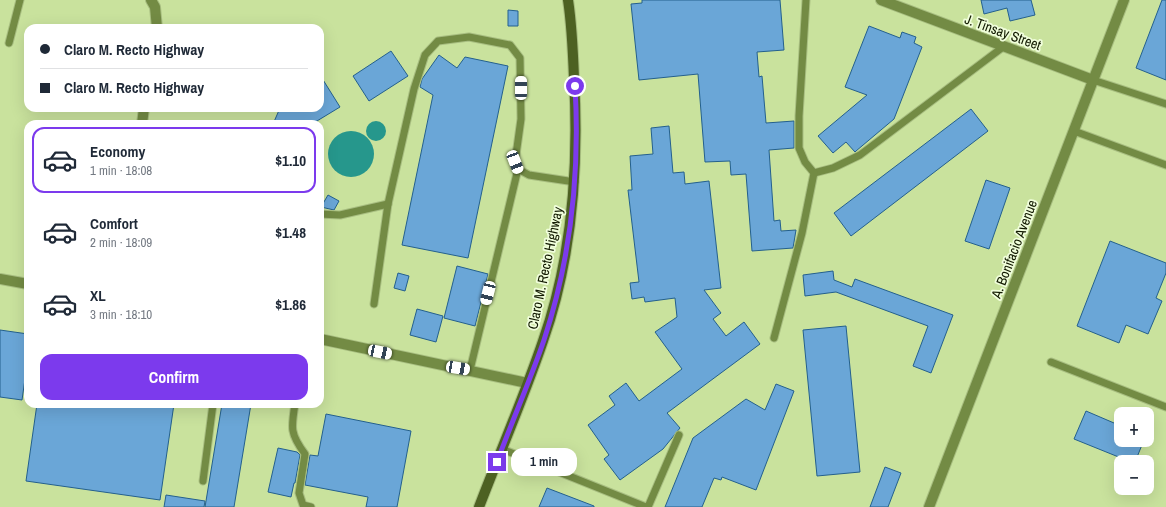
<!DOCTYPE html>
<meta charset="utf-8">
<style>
:root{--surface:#fff;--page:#f2f2f3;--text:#1f2937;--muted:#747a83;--line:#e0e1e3;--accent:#7c3aed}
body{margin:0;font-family:"Archivo Narrow",sans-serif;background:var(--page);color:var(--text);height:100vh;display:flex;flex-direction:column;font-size:15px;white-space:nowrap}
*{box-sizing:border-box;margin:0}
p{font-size:13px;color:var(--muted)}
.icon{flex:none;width:22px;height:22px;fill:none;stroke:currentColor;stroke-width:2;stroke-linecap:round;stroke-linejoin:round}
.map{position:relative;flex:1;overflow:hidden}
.drawer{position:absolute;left:24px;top:120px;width:300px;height:288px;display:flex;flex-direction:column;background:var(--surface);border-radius:12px;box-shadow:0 4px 16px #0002}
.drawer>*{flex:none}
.guide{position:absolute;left:24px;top:24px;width:300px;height:88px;border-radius:12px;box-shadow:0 4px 16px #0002;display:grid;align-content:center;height:88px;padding:0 16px;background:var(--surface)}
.buttons{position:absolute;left:1114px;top:407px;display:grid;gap:8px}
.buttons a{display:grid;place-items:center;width:40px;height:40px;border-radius:8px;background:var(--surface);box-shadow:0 4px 16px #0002;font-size:20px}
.end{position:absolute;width:18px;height:18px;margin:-9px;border:5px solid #7c3aed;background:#fff;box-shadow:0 0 0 2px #fff}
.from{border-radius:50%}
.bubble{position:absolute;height:28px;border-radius:12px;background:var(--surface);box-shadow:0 4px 16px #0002;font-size:13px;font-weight:700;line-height:28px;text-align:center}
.car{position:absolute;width:12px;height:24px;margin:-12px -6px;border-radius:5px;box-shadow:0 0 3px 1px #0007;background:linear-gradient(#fff 24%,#345 0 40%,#fff 0 76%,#345 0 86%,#fff 0)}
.guide b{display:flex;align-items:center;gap:14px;height:38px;font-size:15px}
.guide b+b{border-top:1px solid var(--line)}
.guide i{width:10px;height:10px;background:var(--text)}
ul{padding:7px 0 0;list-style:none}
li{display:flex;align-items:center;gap:12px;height:66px;margin:0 8px 6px;padding:0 8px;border:2px solid transparent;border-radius:12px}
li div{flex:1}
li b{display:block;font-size:15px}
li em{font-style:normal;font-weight:700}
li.selected{border-color:var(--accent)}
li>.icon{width:36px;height:36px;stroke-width:1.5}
.cta{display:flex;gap:8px;margin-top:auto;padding:8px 16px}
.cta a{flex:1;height:46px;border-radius:12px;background:var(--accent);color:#fff;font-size:16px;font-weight:700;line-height:46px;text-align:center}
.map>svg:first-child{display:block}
.water{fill:#26978c}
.building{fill:#6aa6d7;stroke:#24608d}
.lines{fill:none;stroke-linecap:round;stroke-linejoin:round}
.service-casing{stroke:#a8be81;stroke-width:9}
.minor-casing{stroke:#a8be81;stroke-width:12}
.secondary-casing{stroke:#a8be81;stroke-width:12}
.service{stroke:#738b44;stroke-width:7}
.minor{stroke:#738b44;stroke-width:10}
.secondary{stroke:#4d6122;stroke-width:10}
.route{stroke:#7c3aed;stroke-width:5}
.labels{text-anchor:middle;stroke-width:3.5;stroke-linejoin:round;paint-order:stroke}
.street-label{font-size:14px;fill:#121a01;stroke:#f0fedb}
</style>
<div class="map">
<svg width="1166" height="507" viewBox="0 0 1166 507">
<rect width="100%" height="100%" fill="#c9e29d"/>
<g class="water">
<circle cx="376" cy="131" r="10"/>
<circle cx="351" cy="154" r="23"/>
</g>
<g class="building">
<polygon points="642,0 780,0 784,50 757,52 759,77 762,76 766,123 794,121 794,148 769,150 774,221 780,220 781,231 796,230 793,248 752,251 746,174 731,175 730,161 705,162 698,74 639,80 631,4 642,3"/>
<polygon points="981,0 1031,0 1035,15 1010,21 1007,8 984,14"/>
<polygon points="1162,0 1166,0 1166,80 1136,68"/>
<polygon points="508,10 518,11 518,26 508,26"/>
<polygon points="869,26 900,38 902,32 916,37 914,43 922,47 894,119 856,151 855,152 846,142 833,153 818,136 867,95 845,87"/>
<polygon points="391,51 408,76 369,101 353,76"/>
<polygon points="439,55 457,68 465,57 508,66 468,258 402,245 433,95 420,87 422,79"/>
<polygon points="320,75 340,107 312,124 273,124 280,108 320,108"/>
<polygon points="971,109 988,131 851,236 834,213"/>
<polygon points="669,126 673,173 684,172 685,184 709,181 721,288 704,290 721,313 713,319 726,336 744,322 760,344 667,413 680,428 663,449 620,480 604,459 609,455 588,425 615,405 609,396 626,383 639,401 682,369 655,332 677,317 675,298 645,302 644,297 632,299 630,283 639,282 628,190 632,190 630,156 653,154 651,128"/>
<polygon points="986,180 1010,188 989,249 965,241"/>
<polygon points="328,195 339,201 334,210 321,207"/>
<polygon points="1110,241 1166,263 1166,273 1156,298 1162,301 1148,334 1126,325 1119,343 1077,326"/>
<polygon points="457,266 488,274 475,326 444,318"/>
<polygon points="833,271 834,280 852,287 855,279 953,315 931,373 913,366 928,326 836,292 805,296 803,275"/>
<polygon points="398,273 409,276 405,291 394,288"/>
<polygon points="417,309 443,316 436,342 410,335"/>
<polygon points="846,326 860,472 817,476 803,330"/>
<polygon points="0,330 28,334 28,358 22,400 0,397"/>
<polygon points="776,384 794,391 756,490 722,477 721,480 714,478 702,507 665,507 693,438 746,399 765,410"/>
<polygon points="37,404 174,404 160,500 26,481"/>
<polygon points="222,404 251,404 234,507 205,507"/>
<polygon points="1086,411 1121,426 1121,440 1144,440 1135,462 1131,462 1074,439"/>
<polygon points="326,414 411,431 397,507 366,507 368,497 305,485 310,455 318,456"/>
<polygon points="278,448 297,452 300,455 295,483 294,483 291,497 268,492"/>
<polygon points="885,467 901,473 888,507 870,507"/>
<polygon points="547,488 594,506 594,507 539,507"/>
<polygon points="166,495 205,501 204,507 164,507"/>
</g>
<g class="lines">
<defs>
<g id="service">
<polyline points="9,43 20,0"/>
<polyline points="1093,80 1166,104"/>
<polyline points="1074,131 1166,165"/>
<polyline points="814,173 833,168 860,155 1003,47"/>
<polyline points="320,214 340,215 388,204"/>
<polyline points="374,304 388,204 414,89 425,55 438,41 469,37 510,45 520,58 521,119 515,162 518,169 529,175 575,182"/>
<polyline points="774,338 802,233 814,173 805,162 799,148 799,116 806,0"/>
<polyline points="1051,362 1166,407"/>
<polyline points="470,370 518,169"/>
<path d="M295,404C291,428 290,434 305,454L299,493L303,505L311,507"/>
<polyline points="502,449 646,507"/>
<polyline points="203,481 213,404"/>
<polyline points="648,507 679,435"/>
</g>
<g id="minor">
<polyline points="151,0 155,7 157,28"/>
<polyline points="881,0 1093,80"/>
<polyline points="142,124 144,108"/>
<polyline points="0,279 28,284"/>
<polyline points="320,339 527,383"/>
<polyline points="929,507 1124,0"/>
</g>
<path id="secondary" d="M479,507C500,452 524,397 543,341C573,256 579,167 574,78C573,52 572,26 568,0"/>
</defs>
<use href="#service" class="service-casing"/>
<use href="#minor" class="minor-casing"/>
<use href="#secondary" class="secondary-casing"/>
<use href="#service" class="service"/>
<use href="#minor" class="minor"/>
<use href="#secondary" class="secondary"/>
</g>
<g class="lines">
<path class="route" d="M497,462C512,421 530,381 544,340C571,258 580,172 575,86"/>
</g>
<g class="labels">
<g class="street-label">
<text transform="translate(1003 32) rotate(20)" y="5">J. Tinsay Street</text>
<text transform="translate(1014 249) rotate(-69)" y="5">A. Bonifacio Avenue</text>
<text transform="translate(545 268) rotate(-78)" y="5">Claro M. Recto Highway</text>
</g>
</g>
</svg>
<div class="buttons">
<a>+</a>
<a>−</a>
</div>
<i class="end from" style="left:575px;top:86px"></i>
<i class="end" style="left:497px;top:462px"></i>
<div class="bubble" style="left:511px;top:448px;width:66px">1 min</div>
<i class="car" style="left:521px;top:88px;rotate:0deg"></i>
<i class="car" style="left:515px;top:162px;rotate:159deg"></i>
<i class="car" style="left:488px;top:293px;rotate:194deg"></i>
<i class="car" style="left:380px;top:352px;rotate:102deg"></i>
<i class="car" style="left:458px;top:368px;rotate:100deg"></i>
<div class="guide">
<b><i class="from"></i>Claro M. Recto Highway</b>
<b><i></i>Claro M. Recto Highway</b>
</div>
<section class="drawer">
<ul>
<li class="selected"><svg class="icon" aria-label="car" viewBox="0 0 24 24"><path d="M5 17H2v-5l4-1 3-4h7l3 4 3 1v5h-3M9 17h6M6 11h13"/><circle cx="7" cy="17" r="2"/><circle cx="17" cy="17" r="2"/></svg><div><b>Economy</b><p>1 min · 18:08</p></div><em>$1.10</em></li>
<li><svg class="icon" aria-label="car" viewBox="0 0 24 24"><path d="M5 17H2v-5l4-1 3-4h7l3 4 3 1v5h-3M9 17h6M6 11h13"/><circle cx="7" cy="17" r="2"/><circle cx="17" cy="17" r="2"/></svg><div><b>Comfort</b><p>2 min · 18:09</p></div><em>$1.48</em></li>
<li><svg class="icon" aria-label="car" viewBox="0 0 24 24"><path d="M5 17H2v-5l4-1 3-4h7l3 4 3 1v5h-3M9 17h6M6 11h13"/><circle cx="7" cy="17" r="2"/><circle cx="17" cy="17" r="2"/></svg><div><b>XL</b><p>3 min · 18:10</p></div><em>$1.86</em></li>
</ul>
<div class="cta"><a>Confirm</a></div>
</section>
</div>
